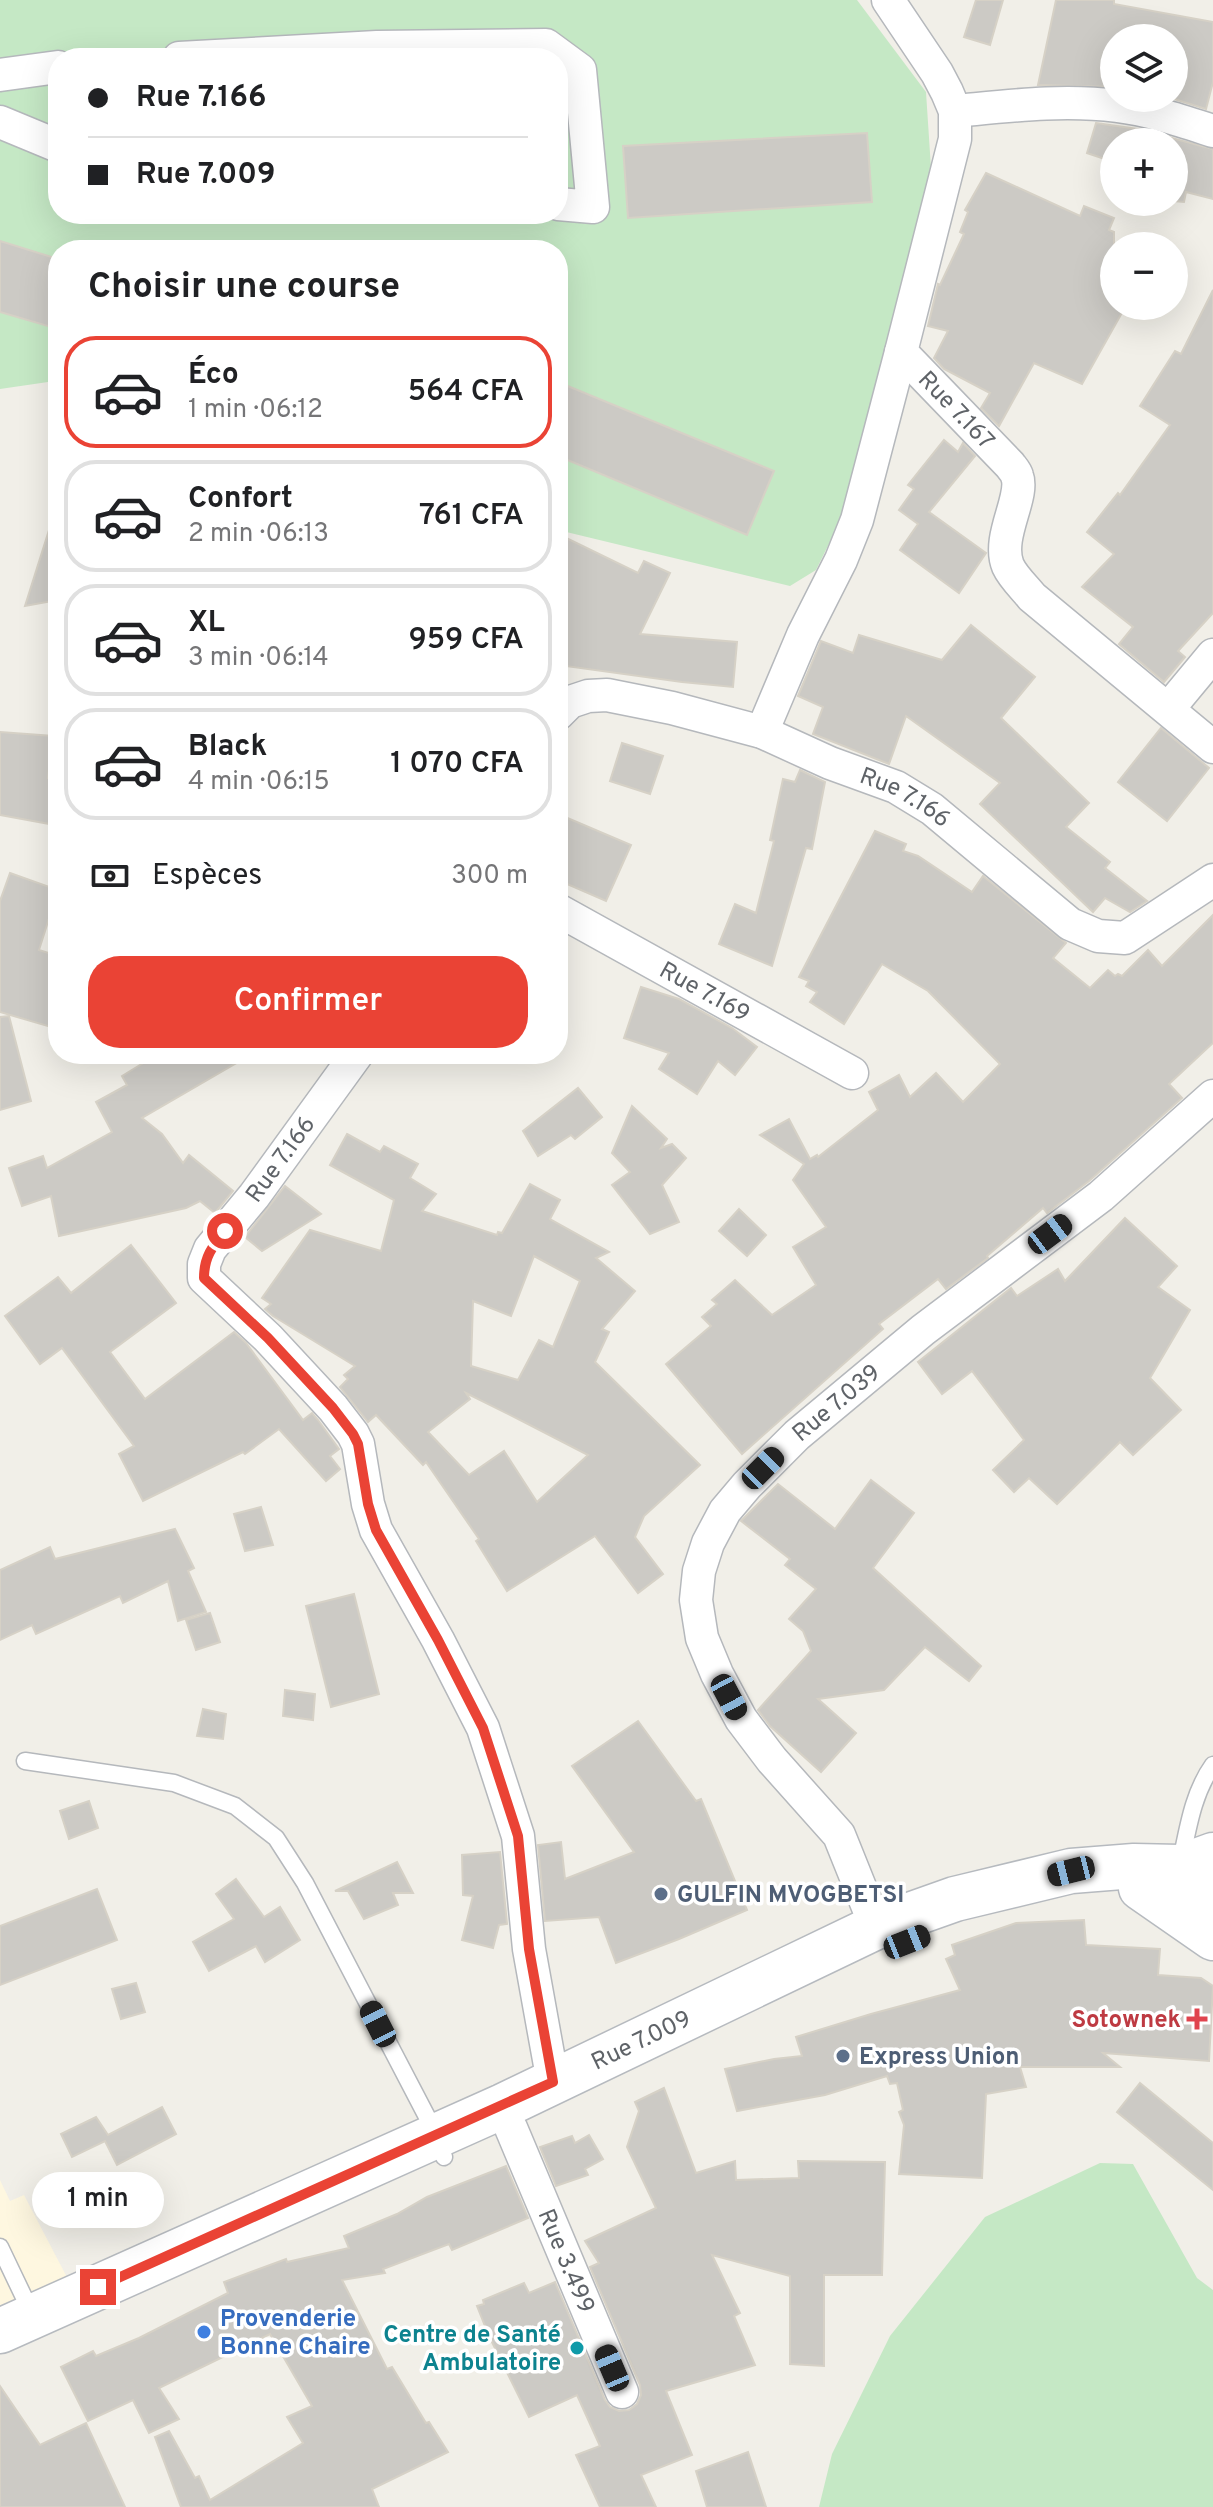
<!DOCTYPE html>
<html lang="fr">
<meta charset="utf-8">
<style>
:root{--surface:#fff;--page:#f2f2f2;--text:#202124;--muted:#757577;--line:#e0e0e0;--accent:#ea4335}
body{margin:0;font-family:Overpass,sans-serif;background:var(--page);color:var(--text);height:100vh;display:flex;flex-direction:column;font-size:30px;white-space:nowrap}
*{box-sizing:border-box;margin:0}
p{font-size:26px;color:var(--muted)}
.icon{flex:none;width:44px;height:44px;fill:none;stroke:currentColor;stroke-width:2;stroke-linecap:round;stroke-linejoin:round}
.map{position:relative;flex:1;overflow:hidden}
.panel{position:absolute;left:48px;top:240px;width:520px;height:824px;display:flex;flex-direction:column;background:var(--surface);border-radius:32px;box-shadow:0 8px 32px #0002}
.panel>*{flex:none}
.banner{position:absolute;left:48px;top:48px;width:520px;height:176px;border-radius:32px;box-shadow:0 8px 32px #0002;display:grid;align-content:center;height:176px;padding:0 40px;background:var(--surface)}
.buttons{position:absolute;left:1100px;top:24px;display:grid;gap:16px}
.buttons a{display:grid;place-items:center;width:88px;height:88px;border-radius:50%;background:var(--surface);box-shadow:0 8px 32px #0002;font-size:40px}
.end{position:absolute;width:36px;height:36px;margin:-18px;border:10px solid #ea4335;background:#fff;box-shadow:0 0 0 4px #fff}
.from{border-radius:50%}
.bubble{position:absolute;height:56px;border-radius:28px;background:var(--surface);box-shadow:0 8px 32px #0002;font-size:26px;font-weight:600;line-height:56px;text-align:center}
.car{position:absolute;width:24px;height:48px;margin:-24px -12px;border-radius:10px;box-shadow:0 0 6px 2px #0007;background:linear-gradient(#222 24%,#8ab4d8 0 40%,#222 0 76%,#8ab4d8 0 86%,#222 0)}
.banner b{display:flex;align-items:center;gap:28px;height:76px;font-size:30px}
.banner b+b{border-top:2px solid var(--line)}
.banner i{width:20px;height:20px;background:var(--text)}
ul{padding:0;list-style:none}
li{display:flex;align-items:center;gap:24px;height:112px;margin:0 16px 12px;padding:0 24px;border:4px solid var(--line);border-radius:32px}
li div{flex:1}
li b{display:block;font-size:30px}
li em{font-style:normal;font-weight:600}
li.selected{border-color:var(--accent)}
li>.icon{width:72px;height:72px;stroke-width:1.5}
h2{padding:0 40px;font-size:36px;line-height:96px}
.pay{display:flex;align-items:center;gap:20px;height:88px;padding:0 40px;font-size:30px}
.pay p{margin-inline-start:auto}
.primary-button{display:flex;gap:16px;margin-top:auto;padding:16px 40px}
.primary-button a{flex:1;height:92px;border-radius:32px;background:var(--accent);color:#fff;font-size:32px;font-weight:600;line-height:92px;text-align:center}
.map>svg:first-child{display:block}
.commercial{fill:#fef7e0}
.green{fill:#c5e8c5;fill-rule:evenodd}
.building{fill:#cccac5;stroke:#d6d1c6;stroke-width:2;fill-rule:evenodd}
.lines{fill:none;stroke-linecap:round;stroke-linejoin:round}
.service-casing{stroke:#b5b8bc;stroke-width:19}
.minor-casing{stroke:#b5b8bc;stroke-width:35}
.secondary-casing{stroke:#b6babf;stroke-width:47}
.service{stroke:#fff;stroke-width:16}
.minor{stroke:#fff;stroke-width:32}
.secondary{stroke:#fff;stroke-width:44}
.route{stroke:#ea4335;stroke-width:10}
.service-dot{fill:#5c6f8a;stroke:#fff;stroke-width:3}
.health-dot{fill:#e0444e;stroke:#fff;stroke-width:3}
.shop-dot{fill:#3f7fe0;stroke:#fff;stroke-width:3}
.culture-dot{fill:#0f9aa8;stroke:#fff;stroke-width:3}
.labels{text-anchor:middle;stroke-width:7;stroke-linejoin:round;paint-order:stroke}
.street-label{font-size:24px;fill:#5f6368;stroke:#fff}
.service-label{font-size:24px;font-weight:bold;fill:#4e5e75;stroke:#fff;text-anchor:start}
.health-label{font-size:24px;font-weight:bold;fill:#be3a42;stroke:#fff;text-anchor:end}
.shop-label{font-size:24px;font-weight:bold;fill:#366cbe;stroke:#fff;text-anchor:start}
.culture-label{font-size:24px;font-weight:bold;fill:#0d838f;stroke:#fff;text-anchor:end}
</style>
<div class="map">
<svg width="1213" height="2507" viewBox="0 0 1213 2507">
<rect width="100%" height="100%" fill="#f1efe8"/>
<polygon class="commercial" points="0,2180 10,2201 24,2195 70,2283 0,2317"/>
<g class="green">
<path d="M0,0H857L926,92L934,214L868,412L852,497L816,570L790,586L558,530V250H58V384L48,382L0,389ZM58,58H558V214H58Z"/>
<polygon points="1100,2163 1133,2164 1197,2278 1213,2290 1213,2507 819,2507 832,2454 890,2336 985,2217"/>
</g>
<g class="building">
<polygon points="976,0 1003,0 990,45 964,37"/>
<polygon points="1056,0 1114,0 1114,4 1213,22 1213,82 1206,109 1171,98 1174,98 1174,38 1114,38 1114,87 1038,85"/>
<polygon points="1096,123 1138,129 1213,149 1213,199 1186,192 1184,202 1174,201 1174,142 1114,142 1114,162 1087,153"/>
<polygon points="867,133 872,202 628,218 623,146"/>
<polygon points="986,173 1080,216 1084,206 1114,218 1109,230 1114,232 1114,306 1123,311 1082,384 1034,363 999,426 981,408 990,393 944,369 934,358 948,331 928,326 938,284 940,285 964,234 960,232 968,212 965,210"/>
<polygon points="0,241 58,259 58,329 0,312"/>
<polygon points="1213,290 1213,613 1178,651 1185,657 1164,682 1119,644 1133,627 1082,587 1114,554 1087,532 1118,493 1120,495 1170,425 1140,406 1175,351 1181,354"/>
<polygon points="558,382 774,471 747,535 558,456"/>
<polygon points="944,440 958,452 963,443 975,456 929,512 986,553 959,593 900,550 918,524 899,510 914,489 908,485"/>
<polygon points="49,530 58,584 58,600 25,606"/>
<polygon points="558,534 638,573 644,561 670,573 640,634 737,642 733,687 682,682 558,665"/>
<polygon points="971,625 1035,677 1001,718 1089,803 1066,827 1110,862 1105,868 1147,901 1130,912 1105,898 1093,912 980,804 1000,783 906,716 889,764 813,734 823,707 798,696 821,641 853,653 859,635 942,660"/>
<polygon points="1161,728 1209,768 1167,821 1118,782"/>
<polygon points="0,732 53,736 48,778 58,780 58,809 55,825 0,815"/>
<polygon points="622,743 663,756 650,794 610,781"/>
<polygon points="800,770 825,782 812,849 806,848 772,966 719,944 735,904 756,913 774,841 770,840 783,779 795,782"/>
<polygon points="558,814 631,845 606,901 558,880"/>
<polygon points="875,831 906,844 903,851 918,856 972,892 983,876 1066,943 1053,958 1090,988 1108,970 1115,976 1118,974 1122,976 1148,950 1162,966 1213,915 1213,1043 1169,1084 1182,1098 1089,1181 1047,1213 1043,1208 987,1256 988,1258 946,1289 938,1279 879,1324 883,1329 742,1454 666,1364 711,1326 702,1317 717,1304 712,1300 735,1280 772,1315 816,1285 793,1247 826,1227 793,1180 804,1164 760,1135 789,1119 810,1159 817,1155 818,1157 878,1110 869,1092 899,1075 910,1097 936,1073 963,1102 1000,1064 928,991 882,964 844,1024 810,1002 817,992 806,986 809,981 799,977"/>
<polygon points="10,873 58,890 39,950 58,956 58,1029 0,1012 0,901"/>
<polygon points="641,987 679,999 732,1028 757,1047 735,1075 718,1061 697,1094 659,1069 669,1053 624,1038"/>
<polygon points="9,1016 31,1101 0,1110 0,1017"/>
<polygon points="158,1054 252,1054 142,1118 162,1134 183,1163 189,1155 233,1191 215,1213 200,1201 186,1208 59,1236 51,1196 22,1206 9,1168 43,1156 47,1168 112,1132 96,1102 127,1085 122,1076"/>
<polygon points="578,1088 602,1117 575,1139 571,1135 538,1156 523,1131"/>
<polygon points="632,1106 667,1139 661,1148 672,1144 686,1158 662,1185 679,1222 650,1234 612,1185 630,1172 612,1153"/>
<path d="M347,1134L380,1152L384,1146L418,1164L410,1178L436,1194L422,1211L497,1235L498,1232L502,1233L530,1184L560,1200L550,1219L609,1252L596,1258L635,1291L602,1329L609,1332L595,1362L700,1465L644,1516L635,1537L663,1574L638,1593L595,1536L507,1591L476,1541L479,1539L426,1462L423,1465L376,1415L368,1422L340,1387L348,1379L344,1375L355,1366L273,1316L265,1309L271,1304L262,1298L310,1230L381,1251L394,1200L330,1165ZM534,1256L580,1281L553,1347L539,1340L518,1380L471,1366L473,1301L511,1316ZM466,1393L524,1422L588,1455L537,1502L504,1451L469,1475L428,1432L470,1399Z"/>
<polygon points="285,1186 321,1214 262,1251 245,1237"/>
<polygon points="739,1209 766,1235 747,1256 719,1231"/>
<polygon points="1125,1218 1177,1266 1158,1287 1190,1310 1150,1378 1181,1410 1133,1455 1120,1442 1057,1504 1029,1478 1014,1492 993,1470 1024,1440 972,1371 942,1394 918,1362 1011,1288 1017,1296 1058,1269 1065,1281"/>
<polygon points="131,1245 176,1303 110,1352 145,1399 234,1332 246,1343 303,1420 312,1413 318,1420 339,1449 330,1456 340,1469 326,1481 279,1429 245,1454 243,1452 143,1501 119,1454 134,1446 62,1348 40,1364 5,1316 58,1277 71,1293"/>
<polygon points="871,1480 914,1513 873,1568 981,1666 969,1681 925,1647 884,1690 818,1699 856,1733 821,1772 770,1726 758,1710 811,1651 803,1631 789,1619 816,1589 785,1565 790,1559 741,1521 778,1484 835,1529"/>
<polygon points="261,1507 273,1545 245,1551 234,1514"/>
<polygon points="175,1529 194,1568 188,1571 206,1612 178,1621 168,1581 123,1603 120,1596 36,1634 32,1625 0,1640 0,1570 50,1547 55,1559"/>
<polygon points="354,1594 379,1694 331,1707 306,1606"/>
<polygon points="210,1613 220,1642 196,1650 186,1620"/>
<polygon points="285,1690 315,1694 313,1720 283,1716"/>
<polygon points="203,1709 226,1714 223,1739 197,1736"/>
<polygon points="638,1721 696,1801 701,1799 747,1910 679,1939 616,1963 599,1917 545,1921 538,1845 561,1842 565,1879 634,1852 572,1766"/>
<polygon points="89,1801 98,1828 69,1839 60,1811"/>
<polygon points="500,1852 507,1924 499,1925 493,1948 462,1940 473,1896 463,1895 462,1855"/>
<polygon points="397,1862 413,1893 393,1893 398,1905 364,1919 348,1891 335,1891"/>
<polygon points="236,1879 264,1917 280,1907 300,1940 265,1962 256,1946 209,1971 193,1942 234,1919 216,1894"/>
<polygon points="97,1889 117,1940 0,1985 0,1926"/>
<polygon points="1084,1920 1086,1945 1160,1949 1158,1975 1201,1978 1213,1986 1209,2061 1103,2053 1120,2067 1020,2067 1026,2087 986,2094 982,2178 899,2174 904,2125 899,2112 903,2110 897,2083 890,2084 887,2076 825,2095 737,2111 725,2069 774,2059 802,2056 796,2037 871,2014 960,1990 946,1959 955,1955 952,1945 1016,1923"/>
<polygon points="136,1983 145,2012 121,2019 112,1989"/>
<polygon points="1140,2083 1213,2143 1213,2190 1117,2112"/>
<polygon points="664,2088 696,2173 735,2161 736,2180 799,2178 798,2161 885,2162 882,2275 824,2275 824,2366 790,2364 790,2276 712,2255 740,2313 734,2316 755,2365 666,2391 692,2455 641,2475 656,2507 600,2507 576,2455 600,2446 577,2395 529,2417 489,2336 477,2306 484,2304 483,2300 524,2283 529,2293 555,2282 605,2400 610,2407 619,2411 629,2410 637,2404 641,2395 640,2385 590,2267 599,2263 585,2241 656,2208 627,2147 639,2111 635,2102"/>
<polygon points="162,2107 176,2134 117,2165 105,2141 72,2157 61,2134 96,2117 108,2135"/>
<polygon points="589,2135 603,2159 585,2169 588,2175 556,2186 540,2147 572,2136 575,2143"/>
<polygon points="506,2166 528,2218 452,2250 449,2244 383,2269 385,2273 342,2280 387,2369 392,2367 426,2423 429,2422 448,2452 372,2489 379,2507 181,2507 155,2437 169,2431 195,2478 199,2476 210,2500 303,2443 287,2417 312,2406 270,2334 159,2388 179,2419 149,2433 133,2400 88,2421 61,2367 93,2351 96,2356 139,2338 228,2293 224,2282 286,2259 287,2262 349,2248 344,2236 397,2214 427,2197"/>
<polygon points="0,2386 40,2445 86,2423 125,2507 0,2507"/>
<polygon points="748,2452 766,2507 707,2507 696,2471"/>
</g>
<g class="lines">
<defs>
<g id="service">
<polyline points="25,1761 174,1783 235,1806 276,1838 305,1883 437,2136 444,2157"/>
<path d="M1181,1861C1188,1828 1193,1793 1213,1765"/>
<polyline points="0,2247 32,2314"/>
</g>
<g id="minor">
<path id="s1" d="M888,0L937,73L947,92L955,111V139L901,352L1010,465C1013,469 1016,472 1017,476C1025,497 996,537 1008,566C1013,577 1024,587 1032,597L1213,747"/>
<polyline points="179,58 377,47 546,45 580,70 593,207 558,204"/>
<polyline points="0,75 58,67"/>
<path d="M955,111C1009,106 1063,99 1117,106C1150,110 1182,121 1213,131"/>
<polyline points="0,122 58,146"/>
<polyline points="1169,708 1213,655"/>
<path id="s2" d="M558,714L570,702L588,696L607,695L672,708L762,732L830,763L896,787L932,809L1070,924L1098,936L1125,938L1213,880"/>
<polyline points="762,732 803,635 841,560 857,520 901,352"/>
<path id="s3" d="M558,910L852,1073"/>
<polyline points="357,1054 254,1196 210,1249 204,1264 204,1278 268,1338 333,1408 353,1434 358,1444 368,1504 376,1530 438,1640 483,1728 518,1836 529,1949 553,2082"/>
<path id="s4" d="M876,1927L839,1835L772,1760L741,1719L717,1674L702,1638L696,1600L699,1571L708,1543L725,1511L747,1485L797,1435L923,1330L1101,1196L1213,1096"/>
<path id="s5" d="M511,2128L622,2392"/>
</g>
<g id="secondary">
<polyline points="1141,1888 1213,1938"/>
<polyline points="1144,1888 1185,1888 1213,1893"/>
<path id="s6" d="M0,2331L503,2106L876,1927L955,1899L1071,1871L1134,1866L1180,1867L1213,1855"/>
</g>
</defs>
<use href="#service" class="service-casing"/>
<use href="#minor" class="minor-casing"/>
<use href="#secondary" class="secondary-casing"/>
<use href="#service" class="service"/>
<use href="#minor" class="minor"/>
<use href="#secondary" class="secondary"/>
</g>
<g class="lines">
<path class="route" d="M98,2287L553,2082L529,1949L518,1836L483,1728L438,1640L376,1530L368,1504L358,1444L353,1434L333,1408L268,1338L204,1278C204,1257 212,1247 225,1231"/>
</g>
<g class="service-dot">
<circle cx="661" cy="1894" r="8"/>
<circle cx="843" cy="2056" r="8"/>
</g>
<path class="health-dot" d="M1193 2007h8v8h8v8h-8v8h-8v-8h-8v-8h8z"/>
<circle class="shop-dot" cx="204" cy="2332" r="8"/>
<circle class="culture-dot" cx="577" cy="2348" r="8"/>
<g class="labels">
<g class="street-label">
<text dy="8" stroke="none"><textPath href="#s1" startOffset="458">Rue 7.167</textPath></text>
<text dy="8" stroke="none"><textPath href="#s2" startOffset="372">Rue 7.166</textPath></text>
<text dy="8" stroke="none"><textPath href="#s3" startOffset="168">Rue 7.169</textPath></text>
<text transform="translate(280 1159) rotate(-54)" y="8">Rue 7.166</text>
<text dy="8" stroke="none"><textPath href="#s4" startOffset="630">Rue 7.039</textPath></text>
<text dy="8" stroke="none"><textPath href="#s6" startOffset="704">Rue 7.009</textPath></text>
<text dy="8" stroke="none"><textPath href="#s5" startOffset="144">Rue 3.499</textPath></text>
</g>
<g class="service-label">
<text x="677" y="1902">GULFIN MVOGBETSI</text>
<text x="859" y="2064">Express Union</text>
</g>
<g class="health-label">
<text x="1181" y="2027">Sotownek</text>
</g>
<g class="shop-label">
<text x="220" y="2326">Provenderie<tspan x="220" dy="28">Bonne Chaire</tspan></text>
</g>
<g class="culture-label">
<text x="561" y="2342">Centre de Santé<tspan x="561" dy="28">Ambulatoire</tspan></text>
</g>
</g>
</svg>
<div class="buttons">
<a><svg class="icon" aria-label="layers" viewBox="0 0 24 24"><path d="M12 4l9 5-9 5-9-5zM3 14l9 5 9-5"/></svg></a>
<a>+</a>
<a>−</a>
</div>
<i class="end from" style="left:225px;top:1231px"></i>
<i class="end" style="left:98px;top:2287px"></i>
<div class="bubble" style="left:32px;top:2172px;width:132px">1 min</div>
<i class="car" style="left:1050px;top:1234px;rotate:53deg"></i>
<i class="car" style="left:763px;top:1468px;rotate:45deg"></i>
<i class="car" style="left:729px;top:1697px;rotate:152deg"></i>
<i class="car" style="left:1071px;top:1871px;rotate:256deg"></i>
<i class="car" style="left:907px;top:1942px;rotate:68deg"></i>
<i class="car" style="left:378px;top:2024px;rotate:333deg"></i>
<i class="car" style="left:612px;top:2368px;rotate:337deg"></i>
<div class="banner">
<b><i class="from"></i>Rue 7.166</b>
<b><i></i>Rue 7.009</b>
</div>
<section class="panel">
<h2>Choisir une course</h2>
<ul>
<li class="selected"><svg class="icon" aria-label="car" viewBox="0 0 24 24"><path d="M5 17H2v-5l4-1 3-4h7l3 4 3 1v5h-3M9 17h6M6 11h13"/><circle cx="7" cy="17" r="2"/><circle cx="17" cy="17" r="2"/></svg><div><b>Éco</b><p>1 min · 06:12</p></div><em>564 CFA</em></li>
<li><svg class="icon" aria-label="car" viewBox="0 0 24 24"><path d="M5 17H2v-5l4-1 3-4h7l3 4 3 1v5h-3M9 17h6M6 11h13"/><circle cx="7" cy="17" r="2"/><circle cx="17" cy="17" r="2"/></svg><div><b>Confort</b><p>2 min · 06:13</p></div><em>761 CFA</em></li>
<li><svg class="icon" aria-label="car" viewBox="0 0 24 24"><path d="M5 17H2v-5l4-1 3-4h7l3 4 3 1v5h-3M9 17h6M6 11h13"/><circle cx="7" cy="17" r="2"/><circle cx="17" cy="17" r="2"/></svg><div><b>XL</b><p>3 min · 06:14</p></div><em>959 CFA</em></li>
<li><svg class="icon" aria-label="car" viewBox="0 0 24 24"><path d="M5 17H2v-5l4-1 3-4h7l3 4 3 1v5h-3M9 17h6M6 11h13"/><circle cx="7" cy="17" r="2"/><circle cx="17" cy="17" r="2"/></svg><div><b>Black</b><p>4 min · 06:15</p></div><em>1 070 CFA</em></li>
</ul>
<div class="pay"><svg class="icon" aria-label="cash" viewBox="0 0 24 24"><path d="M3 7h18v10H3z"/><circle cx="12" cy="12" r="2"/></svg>Espèces<p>300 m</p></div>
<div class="primary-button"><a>Confirmer</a></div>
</section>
</div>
